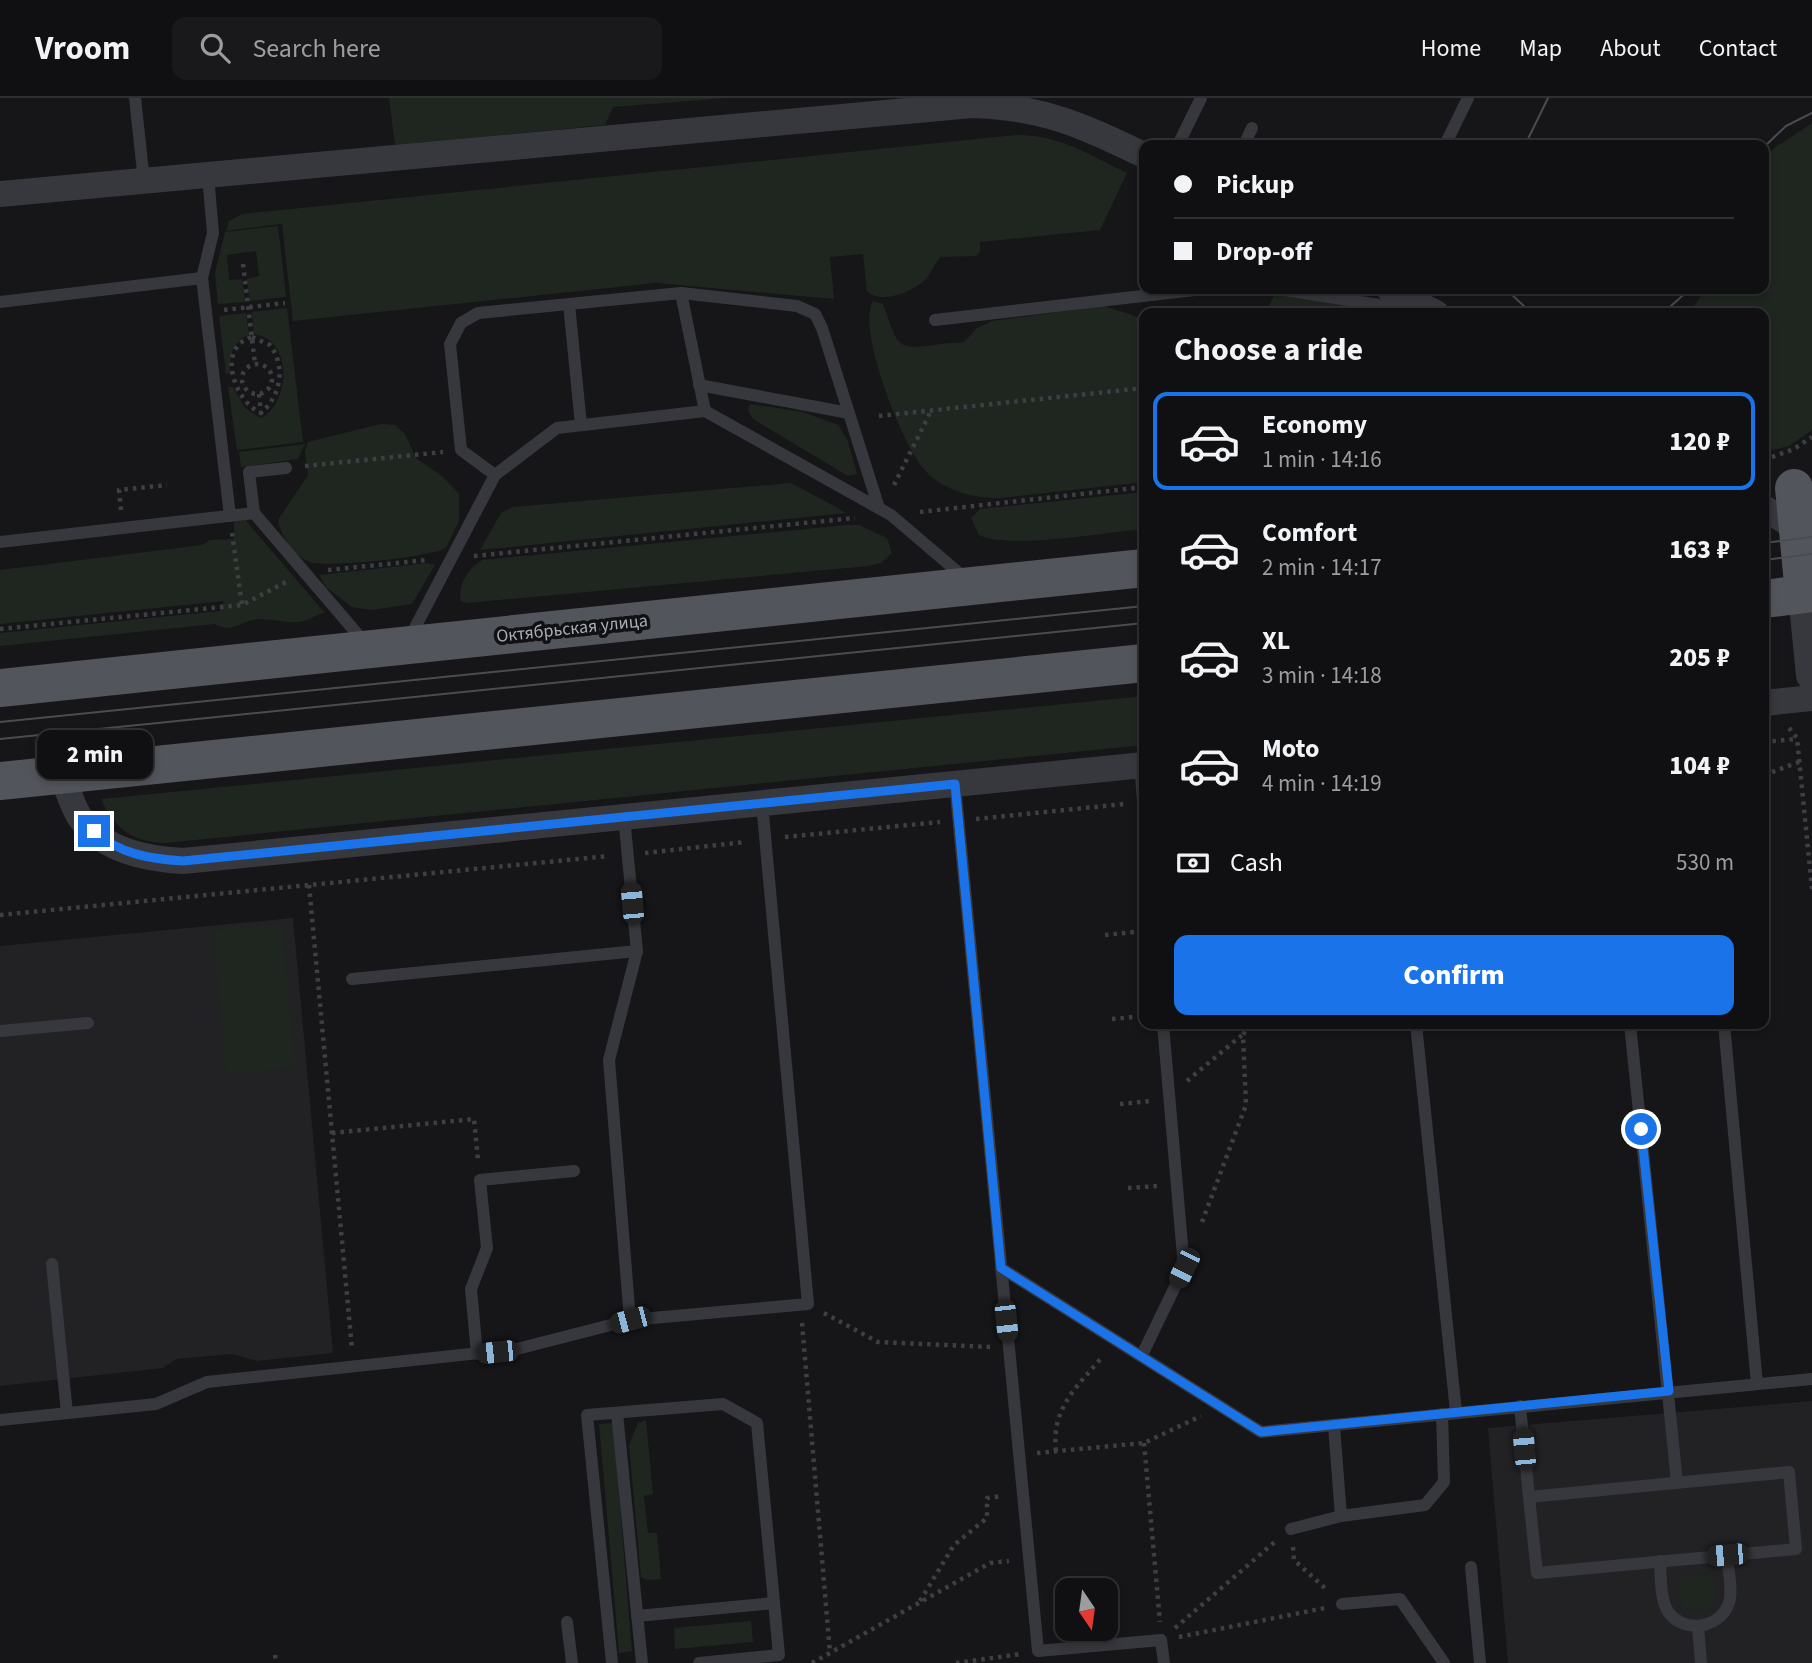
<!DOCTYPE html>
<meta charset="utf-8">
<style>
:root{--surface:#101012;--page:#19191b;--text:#f1f3f6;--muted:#9c9d9f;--line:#303032;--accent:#1a73e8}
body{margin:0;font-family:"Source Sans 3",sans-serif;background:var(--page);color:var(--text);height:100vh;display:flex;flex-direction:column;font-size:26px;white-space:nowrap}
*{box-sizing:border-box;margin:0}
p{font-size:23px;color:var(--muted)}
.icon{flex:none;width:38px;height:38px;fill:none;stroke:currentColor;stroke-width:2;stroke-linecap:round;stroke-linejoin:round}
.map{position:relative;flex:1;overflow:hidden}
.drawer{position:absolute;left:1139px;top:210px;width:630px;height:721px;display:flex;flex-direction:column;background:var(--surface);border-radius:14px;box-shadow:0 4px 10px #0003,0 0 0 2px var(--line)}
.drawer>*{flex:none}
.top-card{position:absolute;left:1139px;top:42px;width:630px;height:154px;border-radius:14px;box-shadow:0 4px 10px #0003,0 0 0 2px var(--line);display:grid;align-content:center;height:154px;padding:0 35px;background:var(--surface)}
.needle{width:46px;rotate:167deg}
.tools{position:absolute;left:1055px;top:1480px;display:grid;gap:14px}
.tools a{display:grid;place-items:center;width:63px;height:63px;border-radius:14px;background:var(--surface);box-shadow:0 4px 10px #0003,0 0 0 2px var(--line);font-size:35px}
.end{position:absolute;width:32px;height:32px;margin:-16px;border:9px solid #1a73e8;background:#fff;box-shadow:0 0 0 4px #fff}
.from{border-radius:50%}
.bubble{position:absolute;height:49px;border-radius:14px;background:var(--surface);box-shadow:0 4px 10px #0003,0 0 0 2px var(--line);font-size:23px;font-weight:800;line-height:49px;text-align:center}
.car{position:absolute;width:21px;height:42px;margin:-21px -10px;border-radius:9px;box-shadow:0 0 5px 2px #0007;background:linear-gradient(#222 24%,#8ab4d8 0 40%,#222 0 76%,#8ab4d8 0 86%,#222 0)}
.top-card b{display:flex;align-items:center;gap:24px;height:66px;font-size:26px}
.top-card b+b{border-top:2px solid var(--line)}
.top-card i{width:18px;height:18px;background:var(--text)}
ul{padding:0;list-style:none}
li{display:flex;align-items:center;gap:21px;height:98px;margin:0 14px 10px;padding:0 21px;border:4px solid transparent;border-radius:14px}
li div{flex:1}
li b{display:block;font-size:26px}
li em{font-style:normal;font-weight:800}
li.selected{border-color:var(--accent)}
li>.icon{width:63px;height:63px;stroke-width:1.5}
h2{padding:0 35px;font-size:32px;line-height:84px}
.pay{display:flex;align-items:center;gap:18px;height:77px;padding:0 35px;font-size:26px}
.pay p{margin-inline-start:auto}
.button{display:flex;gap:14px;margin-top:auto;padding:14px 35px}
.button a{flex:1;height:80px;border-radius:14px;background:var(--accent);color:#fff;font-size:28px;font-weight:800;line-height:80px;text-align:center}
header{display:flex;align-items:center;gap:42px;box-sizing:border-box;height:98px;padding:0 35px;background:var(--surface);border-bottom:2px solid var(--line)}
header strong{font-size:33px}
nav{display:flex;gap:38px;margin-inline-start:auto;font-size:24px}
.search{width:490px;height:63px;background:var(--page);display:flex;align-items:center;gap:18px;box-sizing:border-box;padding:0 24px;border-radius:14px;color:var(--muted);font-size:26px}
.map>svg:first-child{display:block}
.built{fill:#222225}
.green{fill:#1e261f}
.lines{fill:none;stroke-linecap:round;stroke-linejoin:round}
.path{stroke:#3d3f44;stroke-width:4.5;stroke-dasharray:3.5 5;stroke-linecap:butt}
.service{stroke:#37383d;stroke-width:12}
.minor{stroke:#37383d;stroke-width:26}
.tertiary{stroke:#37383d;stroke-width:32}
.primary{stroke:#53555c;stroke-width:38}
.tram{stroke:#4a4c52;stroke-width:2}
.route{stroke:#1a73e8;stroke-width:9}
.labels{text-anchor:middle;stroke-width:7;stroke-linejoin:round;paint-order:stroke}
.street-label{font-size:18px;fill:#a8adb8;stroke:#111113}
</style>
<header>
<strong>Vroom</strong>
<div class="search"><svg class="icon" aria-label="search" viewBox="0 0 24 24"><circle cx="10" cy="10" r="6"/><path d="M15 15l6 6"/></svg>Search here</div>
<nav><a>Home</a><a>Map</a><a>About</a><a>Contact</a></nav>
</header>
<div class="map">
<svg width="1812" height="1565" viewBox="0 0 1812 1565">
<rect width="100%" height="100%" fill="#161618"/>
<g class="built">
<polygon points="293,820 333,1255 257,1263 232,1256 176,1261 163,1270 0,1288 0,848"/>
<polygon points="1812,1303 1812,1565 1508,1565 1488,1330"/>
</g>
<g class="green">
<polygon points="389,0 726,0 613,9 605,27 395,47"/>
<polygon points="1812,25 1812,332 1789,348 1764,354 1764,215 1689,215 1706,191 1764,191 1764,65 1773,51"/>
<path d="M1016,37C1058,36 1090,57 1127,75L1100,132L980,144V154L976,158L941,159C934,165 932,175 925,182C912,194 881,207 867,193L863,156L830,159L834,201L656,185L293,223L282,126L226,133L229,123L242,116Z"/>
<polygon points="278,128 286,199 250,203 247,181 259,178 256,153 227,157 229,182 242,181 245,204 218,206 215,175 225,134"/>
<polygon points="1276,194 1321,195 1360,215 1265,215"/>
<path d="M873,203L883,206C899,249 894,253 941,246C949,244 957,246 964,244L977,230L992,223L1104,208L1144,221V384L1001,400C972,400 942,393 923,370C902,345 856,231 873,203Z"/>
<path d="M287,210L303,344L237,352L228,289H233L245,310L261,320C291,304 293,241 254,236L252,214Z"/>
<path d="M246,215L249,237C232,242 229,260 230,275L226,276L219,218Z"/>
<polygon points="750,306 803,314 838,327 847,341 857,376 848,378 753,321 748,313"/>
<path d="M381,326L395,327L405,336L416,360L443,379L459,396V423L446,450C430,459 327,470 310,464C295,459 280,437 278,422L308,377L305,353L308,344Z"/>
<polygon points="305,346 298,361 241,369 239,354"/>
<polygon points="791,385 847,415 480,452 501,415 513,409"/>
<path d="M1144,394V431C1106,434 1011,452 979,437L971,420L980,411Z"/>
<path d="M245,411L247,424L325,515C315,516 313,521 304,523C287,527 271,519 253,522C240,525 229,535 215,526L0,548V535L220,513L224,503L0,526V472L202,447L210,442L234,441V423Z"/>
<path d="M847,427H859L887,440L892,455L881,465L869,468L467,505L461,503C457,487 469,470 482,462Z"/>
<polygon points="428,465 435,467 412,506 371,512 352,509 326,489 319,477"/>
<path d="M1144,598V647L165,745C133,744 114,731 101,701Z"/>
<polygon points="282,826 296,969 226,976 213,833"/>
<polygon points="646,1322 653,1396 644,1398 648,1435 657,1435 661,1481 646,1482 641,1479 629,1347 638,1325"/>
<polygon points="613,1325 632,1553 619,1555 599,1326"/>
<circle cx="1697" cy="1494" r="19"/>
<polygon points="751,1523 753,1544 675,1551 674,1530"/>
</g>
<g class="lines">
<g class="path">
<polyline points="243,166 255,266"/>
<polyline points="224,212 285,205"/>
<path d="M252,239L270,247C286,268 281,298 261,315C235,304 215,250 252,239Z"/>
<circle cx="257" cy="281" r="15"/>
<polyline points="259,296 261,315"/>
<polyline points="879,318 1144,290"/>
<polyline points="1764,362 1794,351 1812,339"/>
<polyline points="305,368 443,354"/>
<polyline points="894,387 931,313"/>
<polyline points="121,412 119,392 167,387"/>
<polyline points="920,414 1144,389"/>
<polyline points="232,435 242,507"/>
<polyline points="474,458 855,420"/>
<polyline points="328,472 427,462"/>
<polyline points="0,531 242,507 286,484"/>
<polyline points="1789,630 1797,640 1812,791"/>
<polyline points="1764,644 1796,641"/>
<polyline points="1764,677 1799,664"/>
<polyline points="976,721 1124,706"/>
<polyline points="785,739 940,724"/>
<polyline points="645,755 745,744"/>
<polyline points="309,787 352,1251"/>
<polyline points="0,817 609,758"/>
<polyline points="1105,837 1144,833"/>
<polyline points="1112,921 1144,918"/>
<polyline points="1187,983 1242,937"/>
<polyline points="1120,1006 1151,1003"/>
<polyline points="332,1035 474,1021 478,1062"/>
<polyline points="1128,1090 1158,1088"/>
<polyline points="1202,1124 1246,1007 1243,937 1249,926"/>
<polyline points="824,1215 878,1244 990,1249"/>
<polyline points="802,1225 830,1555"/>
<polyline points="1144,1345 1160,1524"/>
<path d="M1056,1353C1051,1310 1077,1289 1103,1258"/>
<polyline points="1037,1355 1144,1345 1201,1318"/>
<polyline points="1293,1449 1294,1462 1327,1492"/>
<polyline points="920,1503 954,1447 987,1420 987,1400 1003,1398"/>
<polyline points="1175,1530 1277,1442"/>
<polyline points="1179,1539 1325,1510"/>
<polyline points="275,1557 276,1565"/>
<polyline points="812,1565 990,1465 1009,1463"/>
<polyline points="956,1565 1021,1556"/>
</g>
<g class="service">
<polyline points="135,0 144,83"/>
<polyline points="1178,47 1201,0"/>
<polyline points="1244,47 1252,30"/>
<polyline points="1445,47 1468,0"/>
<polyline points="202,180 213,135 208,78"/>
<polyline points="1279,191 1411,212"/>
<polyline points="681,195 797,208 815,216 822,230 879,410"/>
<polyline points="0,204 202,180 230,418"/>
<polyline points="569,206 581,327"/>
<polyline points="935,222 1203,191"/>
<polyline points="699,287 849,315"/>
<polyline points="495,377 461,352 450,246 461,225 478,215 681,195 705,313"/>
<polyline points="254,415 249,374 286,370"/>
<polyline points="0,444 254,415 365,545"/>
<polyline points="409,541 495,377 557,330 705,313 891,417 966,481"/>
<polyline points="1140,667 1144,713"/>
<polyline points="955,686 1038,1553 1161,1542 1164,1565"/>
<polyline points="624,719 637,853 609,962 630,1222"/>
<polyline points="352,881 637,853"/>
<polyline points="1416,926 1456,1314"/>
<polyline points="1630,926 1677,1384"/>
<polyline points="1724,926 1757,1286"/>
<polyline points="0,933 88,925"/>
<polyline points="52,1166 67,1315"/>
<polyline points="1001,1170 1261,1334 1812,1281"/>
<polyline points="477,1256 471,1191 487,1150 480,1082 574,1073"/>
<polyline points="1142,1257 1184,1170 1163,926"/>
<polyline points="1520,1308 1529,1399"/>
<polyline points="617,1315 642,1565"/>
<polyline points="0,1322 156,1306 207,1284 517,1251 630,1222 808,1206 762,705"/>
<polyline points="1334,1328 1341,1418"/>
<polygon points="1789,1374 1796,1451 1537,1475 1529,1399"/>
<polyline points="1291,1431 1341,1418 1425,1407 1444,1384 1442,1316"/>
<path d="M1660,1463C1661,1479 1660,1498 1667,1512C1683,1538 1724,1530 1730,1501C1732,1487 1728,1471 1727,1457"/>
<polyline points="1471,1469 1480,1565"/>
<polyline points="1342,1506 1400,1501 1444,1565"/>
<polyline points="637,1518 774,1505"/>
<polyline points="567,1524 572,1565"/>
<polyline points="1698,1528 1701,1565"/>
<polyline points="612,1565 587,1317 723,1306 757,1325 779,1557 699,1565"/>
</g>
<g class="minor">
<path d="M0,96L972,7C1043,9 1081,27 1144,57"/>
<polyline points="1389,191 1436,215"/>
<polyline points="1764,410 1798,431"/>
<polyline points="1764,605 1812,600"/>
<path d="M61,676C68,690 72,709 81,721C105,753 146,761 183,763L1144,667"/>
</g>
<polyline class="tertiary" points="1804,496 1812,577"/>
<g class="primary">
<polyline points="1794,390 1804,496"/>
<polyline points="1764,501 1812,495"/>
<polyline points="0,590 1144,470"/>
<polyline points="0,683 1144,565"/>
</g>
<g class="tram">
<polyline points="1525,47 1548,0"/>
<polyline points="1764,49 1786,28 1812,15"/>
<polyline points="1506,191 1531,215"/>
<polyline points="1663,215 1690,191"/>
<polyline points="1764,445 1812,439"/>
<polyline points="1764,462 1812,456"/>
<polyline points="0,624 1144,508"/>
<polyline points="0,641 1144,525"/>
</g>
</g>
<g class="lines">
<path class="route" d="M94,733C119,756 150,761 183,763L955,686L1001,1170L1261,1334L1669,1293L1641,1031"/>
</g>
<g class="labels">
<g class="street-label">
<text transform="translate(572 530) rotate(-6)" y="6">Октябрьская улица</text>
</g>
</g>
</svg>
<div class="tools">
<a><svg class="needle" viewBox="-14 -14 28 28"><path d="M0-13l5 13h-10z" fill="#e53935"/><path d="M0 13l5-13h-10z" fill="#9c9d9f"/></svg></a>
</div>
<i class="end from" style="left:1641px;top:1031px"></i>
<i class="end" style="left:94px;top:733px"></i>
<div class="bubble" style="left:37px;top:632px;width:116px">2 min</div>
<i class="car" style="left:632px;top:805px;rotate:355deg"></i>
<i class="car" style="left:1184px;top:1170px;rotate:206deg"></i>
<i class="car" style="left:630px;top:1222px;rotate:255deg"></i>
<i class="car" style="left:1006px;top:1223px;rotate:174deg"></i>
<i class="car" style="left:497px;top:1254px;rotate:264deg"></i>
<i class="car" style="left:1524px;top:1351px;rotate:355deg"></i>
<i class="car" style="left:1727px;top:1457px;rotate:265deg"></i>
<div class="top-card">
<b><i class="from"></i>Pickup</b>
<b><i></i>Drop-off</b>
</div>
<section class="drawer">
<h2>Choose a ride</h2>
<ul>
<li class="selected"><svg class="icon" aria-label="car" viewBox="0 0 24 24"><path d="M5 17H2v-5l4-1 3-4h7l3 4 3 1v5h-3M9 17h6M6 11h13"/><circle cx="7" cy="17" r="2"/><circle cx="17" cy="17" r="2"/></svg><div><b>Economy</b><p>1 min · 14:16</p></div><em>120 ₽</em></li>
<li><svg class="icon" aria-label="car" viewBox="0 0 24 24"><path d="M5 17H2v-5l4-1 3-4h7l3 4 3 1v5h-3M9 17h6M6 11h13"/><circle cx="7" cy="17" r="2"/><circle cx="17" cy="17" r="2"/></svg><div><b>Comfort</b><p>2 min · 14:17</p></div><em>163 ₽</em></li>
<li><svg class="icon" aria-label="car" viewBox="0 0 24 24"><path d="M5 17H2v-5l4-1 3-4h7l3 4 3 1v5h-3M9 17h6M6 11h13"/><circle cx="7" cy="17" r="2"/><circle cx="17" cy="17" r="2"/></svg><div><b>XL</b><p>3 min · 14:18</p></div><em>205 ₽</em></li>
<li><svg class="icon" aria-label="car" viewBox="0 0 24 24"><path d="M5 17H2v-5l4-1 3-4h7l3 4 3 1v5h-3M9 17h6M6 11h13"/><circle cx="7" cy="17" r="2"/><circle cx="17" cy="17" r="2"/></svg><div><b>Moto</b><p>4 min · 14:19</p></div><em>104 ₽</em></li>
</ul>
<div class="pay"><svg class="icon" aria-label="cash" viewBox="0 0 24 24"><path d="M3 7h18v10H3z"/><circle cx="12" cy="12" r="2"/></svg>Cash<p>530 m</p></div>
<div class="button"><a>Confirm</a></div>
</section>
</div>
